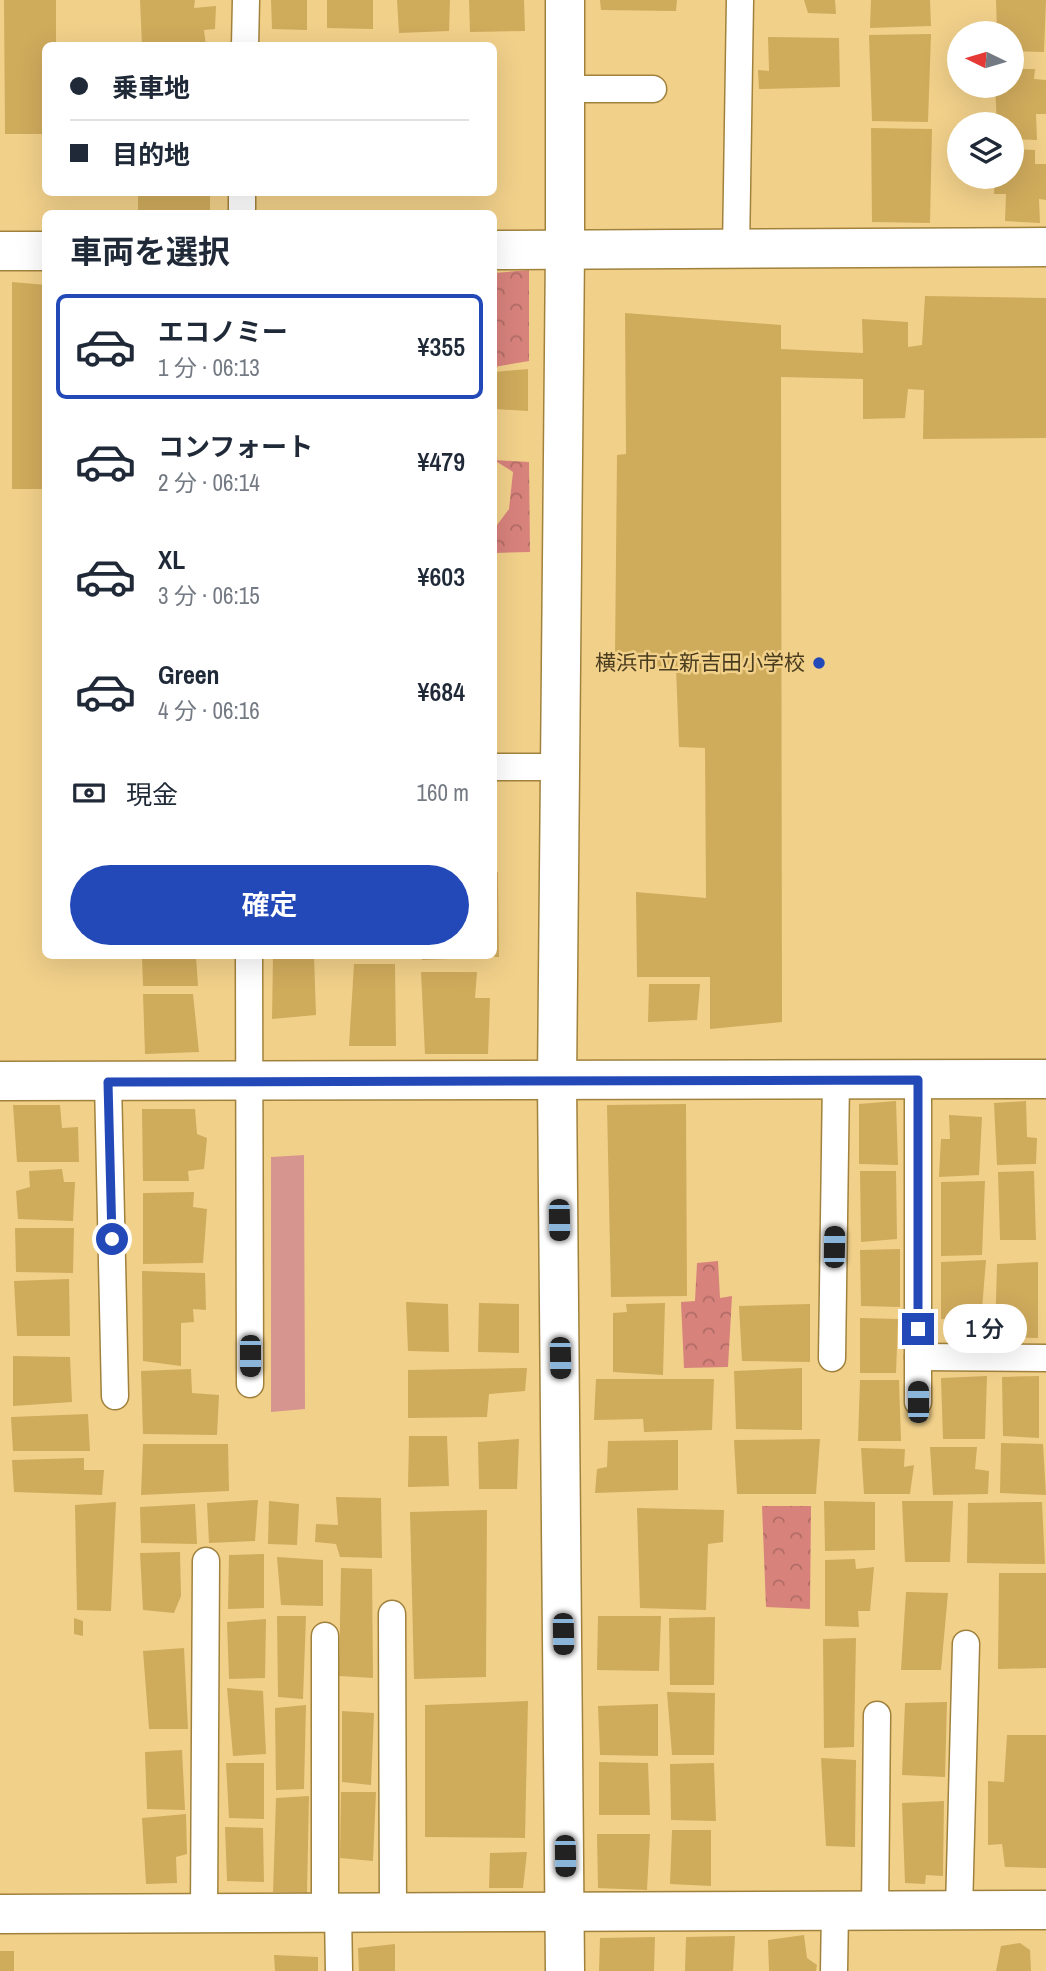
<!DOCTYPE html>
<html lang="ja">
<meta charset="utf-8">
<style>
:root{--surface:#fff;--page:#f6f6f7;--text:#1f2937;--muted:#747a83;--line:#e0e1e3;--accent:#2249b7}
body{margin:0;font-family:"Archivo Narrow","Noto Sans JP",sans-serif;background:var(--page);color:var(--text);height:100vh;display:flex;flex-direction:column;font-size:26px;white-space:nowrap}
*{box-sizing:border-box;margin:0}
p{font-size:23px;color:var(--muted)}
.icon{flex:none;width:38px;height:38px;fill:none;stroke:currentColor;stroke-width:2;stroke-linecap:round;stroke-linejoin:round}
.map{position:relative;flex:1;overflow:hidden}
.sheet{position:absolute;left:42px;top:210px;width:455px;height:749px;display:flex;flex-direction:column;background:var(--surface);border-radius:10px;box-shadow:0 7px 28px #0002}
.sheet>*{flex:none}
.banner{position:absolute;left:42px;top:42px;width:455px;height:154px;border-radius:10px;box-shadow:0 7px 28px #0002;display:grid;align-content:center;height:154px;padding:0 28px;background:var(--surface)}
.needle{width:46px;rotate:275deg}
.fabs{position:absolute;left:947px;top:21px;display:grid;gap:14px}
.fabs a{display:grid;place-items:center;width:77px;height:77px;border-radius:50%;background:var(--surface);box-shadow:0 7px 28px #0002;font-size:35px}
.end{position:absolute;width:32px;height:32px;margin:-16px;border:9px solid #2249b7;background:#fff;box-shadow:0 0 0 4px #fff}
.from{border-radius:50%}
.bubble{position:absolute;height:49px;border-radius:24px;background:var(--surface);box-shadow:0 7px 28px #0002;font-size:23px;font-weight:600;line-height:49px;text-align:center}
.car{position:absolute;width:21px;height:42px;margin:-21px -10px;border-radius:9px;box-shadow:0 0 5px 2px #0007;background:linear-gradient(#222 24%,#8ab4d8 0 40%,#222 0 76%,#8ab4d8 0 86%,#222 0)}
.banner b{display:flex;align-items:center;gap:24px;height:66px;font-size:26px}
.banner b+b{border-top:2px solid var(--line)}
.banner i{width:18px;height:18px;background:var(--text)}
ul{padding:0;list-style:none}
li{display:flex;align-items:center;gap:21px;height:105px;margin:0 14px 10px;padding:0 14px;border:4px solid transparent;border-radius:10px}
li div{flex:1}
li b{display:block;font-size:26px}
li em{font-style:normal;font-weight:600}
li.on{border-color:var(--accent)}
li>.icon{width:63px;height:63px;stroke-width:1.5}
h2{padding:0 28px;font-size:32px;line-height:84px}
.pay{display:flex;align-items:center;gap:18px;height:77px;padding:0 28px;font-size:26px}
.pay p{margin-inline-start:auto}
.button{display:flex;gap:14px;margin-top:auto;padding:14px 28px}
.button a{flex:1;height:80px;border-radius:42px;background:var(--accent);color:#fff;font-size:28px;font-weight:600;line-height:80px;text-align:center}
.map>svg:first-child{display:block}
.grass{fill:#d79590}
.forest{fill:url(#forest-crowns)}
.building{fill:#cfab5c}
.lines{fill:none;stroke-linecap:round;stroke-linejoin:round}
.service-casing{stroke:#a1823d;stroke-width:29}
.minor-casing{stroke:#a1823d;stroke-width:41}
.tertiary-casing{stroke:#a1823d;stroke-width:41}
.service{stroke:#fff;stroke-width:26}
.minor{stroke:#fff;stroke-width:38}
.tertiary{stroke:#fff;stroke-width:38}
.route{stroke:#2249b7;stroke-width:9}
.poi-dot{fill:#2249b7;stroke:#f1d08a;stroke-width:2.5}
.labels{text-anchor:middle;stroke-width:5;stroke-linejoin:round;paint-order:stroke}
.poi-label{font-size:21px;fill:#493b1e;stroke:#f1d08a;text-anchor:end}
</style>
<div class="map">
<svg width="1046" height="1971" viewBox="0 0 1046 1971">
<defs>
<pattern id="forest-crowns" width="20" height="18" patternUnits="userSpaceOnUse" patternTransform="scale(1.75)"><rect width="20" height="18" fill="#d8827c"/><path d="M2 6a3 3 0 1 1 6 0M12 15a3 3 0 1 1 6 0" fill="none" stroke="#b16c65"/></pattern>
</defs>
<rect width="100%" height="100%" fill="#f1d08a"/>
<polygon class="grass" points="304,1155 305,1409 271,1412 271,1157"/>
<g class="forest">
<polygon points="529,270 529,361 494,367 494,273"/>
<polygon points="494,460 529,462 530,552 494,553 494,529 509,509 513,472"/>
<polygon points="718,1261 720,1298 732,1296 728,1367 684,1368 681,1302 695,1301 697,1263"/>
<polygon points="762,1506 811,1506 810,1609 766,1607"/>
</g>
<g class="building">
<polygon points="4,0 56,0 56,46 46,46 46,134 5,134"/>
<polygon points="140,0 195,0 194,8 216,6 215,29 204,30 206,46 142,46"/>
<polygon points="271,0 307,0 307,30 272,29"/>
<polygon points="327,0 373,0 373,29 327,28"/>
<polygon points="397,0 450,0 449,31 399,33"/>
<polygon points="469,0 524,0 525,31 470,32"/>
<polygon points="600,0 677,0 676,11 601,10"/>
<polygon points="804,0 835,0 836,14 808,13"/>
<polygon points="871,0 930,0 931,26 870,28"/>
<polygon points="996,0 1046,0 1044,52 1012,51 1012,33 997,33"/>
<polygon points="931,34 928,122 872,121 869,35"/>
<polygon points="768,37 839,38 840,87 759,89 758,70 769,71"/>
<polygon points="1012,69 1035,69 1034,79 1046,80 1046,114 1036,114 1037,140 1012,139 1012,124 997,124 995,86 1012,86"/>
<polygon points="871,128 932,129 930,223 872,222"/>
<polygon points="1012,149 1035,150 1035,164 1046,164 1046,200 1039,199 1040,223 1005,221 1006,194 994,194 995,177 1012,177"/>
<rect x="138" y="192" width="72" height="22"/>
<polygon points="12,282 46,285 46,489 12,489"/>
<polygon points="925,296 1046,298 1046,438 923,439 924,390 908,389 905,418 863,419 863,379 781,377 782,1022 710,1029 710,977 637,977 636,892 706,898 705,748 679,747 676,668 617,670 615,657 617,455 626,454 625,313 781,325 781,349 863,353 862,319 908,322 908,347 922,345"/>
<polygon points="528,369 528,411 494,409 494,372"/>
<polygon points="494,872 498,872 499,957 494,957"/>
<polygon points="142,956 196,956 198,986 143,986"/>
<polygon points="273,956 314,956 316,1015 272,1019"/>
<polygon points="422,956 477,956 477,958 422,960"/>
<polygon points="354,964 395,964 396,1046 349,1046"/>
<polygon points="421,972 477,972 475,998 490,998 488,1054 425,1054"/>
<polygon points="649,984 700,984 697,1020 648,1022"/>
<polygon points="143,994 193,994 199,1052 145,1054"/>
<polygon points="896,1101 898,1165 859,1164 859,1104"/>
<polygon points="1026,1101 1027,1137 1037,1138 1036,1164 997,1165 994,1103"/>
<polygon points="686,1104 687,1296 611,1297 607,1105"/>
<polygon points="13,1105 60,1105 62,1128 78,1127 79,1162 17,1162"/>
<polygon points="142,1109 195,1109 197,1134 207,1138 204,1169 188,1171 189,1181 143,1181"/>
<polygon points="949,1115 982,1117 979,1175 939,1177 941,1139 950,1139"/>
<polygon points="62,1169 64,1182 75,1182 73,1221 18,1219 16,1191 30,1187 29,1171"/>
<polygon points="860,1171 896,1171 897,1239 861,1242"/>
<polygon points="1034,1171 1036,1240 1000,1240 998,1172"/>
<polygon points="985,1181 982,1255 941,1256 941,1182"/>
<polygon points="194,1192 193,1207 207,1209 203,1263 143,1264 143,1193"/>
<polygon points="15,1228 74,1228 73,1273 16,1272"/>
<polygon points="900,1249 900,1307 861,1306 860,1250"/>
<polygon points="986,1260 981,1321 941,1319 941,1262"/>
<polygon points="1038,1262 1038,1338 995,1337 997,1264"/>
<polygon points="142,1271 205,1273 206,1310 193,1309 194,1322 181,1323 181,1366 143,1361"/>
<polygon points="69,1279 70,1336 17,1336 14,1281"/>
<polygon points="406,1302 448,1304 449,1352 408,1351"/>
<polygon points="479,1303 519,1304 519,1353 478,1352"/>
<polygon points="665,1303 663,1375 613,1372 613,1313 627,1312 626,1304"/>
<polygon points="810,1304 810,1362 742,1361 739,1306"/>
<polygon points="860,1318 898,1319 896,1373 860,1373"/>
<polygon points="13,1356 70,1357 72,1402 13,1406"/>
<polygon points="527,1368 525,1391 489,1394 487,1417 408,1418 408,1370"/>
<polygon points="802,1368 802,1430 736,1429 734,1371"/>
<polygon points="191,1369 192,1393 219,1395 217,1435 143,1434 141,1371"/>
<polygon points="987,1376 985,1439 943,1439 941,1378"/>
<polygon points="1039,1376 1039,1438 1003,1436 1002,1377"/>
<polygon points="596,1379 714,1379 712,1430 644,1432 643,1419 594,1420"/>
<polygon points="860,1380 899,1380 901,1441 858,1441"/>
<polygon points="88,1414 90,1451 13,1451 11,1417"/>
<polygon points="409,1436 447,1436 449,1486 408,1487"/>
<polygon points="519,1439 517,1489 479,1489 478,1442"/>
<polygon points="820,1439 816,1494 737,1494 734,1440"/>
<polygon points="678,1440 678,1490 595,1493 597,1469 607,1467 608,1441"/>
<polygon points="1001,1443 1043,1444 1046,1495 1000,1493"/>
<polygon points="143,1444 228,1444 229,1491 141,1495"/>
<polygon points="930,1447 977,1447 975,1469 989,1471 988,1494 933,1495"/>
<polygon points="861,1448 905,1449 904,1467 914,1465 910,1494 864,1494"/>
<polygon points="84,1458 84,1470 104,1470 102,1495 14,1492 12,1460"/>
<polygon points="336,1497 381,1498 382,1558 340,1557 336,1544 315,1542 316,1524 338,1525"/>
<polygon points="258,1500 255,1541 209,1543 207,1503"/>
<polygon points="269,1501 299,1504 297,1545 268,1544"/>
<polygon points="824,1501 875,1502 875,1550 825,1551"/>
<polygon points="902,1501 953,1501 950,1562 905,1562"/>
<polygon points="116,1502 111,1611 77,1610 75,1505"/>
<polygon points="1042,1502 1045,1564 967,1563 968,1503"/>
<polygon points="195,1504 197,1544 141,1543 140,1507"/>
<polygon points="637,1508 724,1510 723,1542 708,1544 706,1610 640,1608"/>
<polygon points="487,1510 486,1677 414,1679 410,1512"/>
<polygon points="180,1552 181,1596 174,1613 143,1610 140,1553"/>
<polygon points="264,1554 264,1608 228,1609 229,1555"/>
<polygon points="277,1557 323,1560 323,1606 281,1605"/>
<polygon points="855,1559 856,1569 874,1567 870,1611 858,1611 859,1627 825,1626 825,1560"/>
<polygon points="341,1568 372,1569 373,1678 339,1676"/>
<polygon points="999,1573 1046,1573 1046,1668 998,1669"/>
<polygon points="906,1592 948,1593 941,1670 901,1670"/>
<polygon points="277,1616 306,1616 303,1699 278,1697"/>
<polygon points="598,1616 661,1616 659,1671 597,1670"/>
<polygon points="715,1617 714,1685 670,1685 669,1618"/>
<polygon points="74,1618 83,1621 83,1636 74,1634"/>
<polygon points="266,1619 265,1678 229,1679 227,1622"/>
<polygon points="856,1638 854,1747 824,1748 823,1639"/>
<polygon points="184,1648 188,1729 149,1729 143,1651"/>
<polygon points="227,1688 263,1691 266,1754 233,1756"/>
<polygon points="667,1692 715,1693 714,1755 672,1755"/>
<polygon points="528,1701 525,1838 425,1837 425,1705"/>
<polygon points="947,1702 945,1777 902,1775 905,1703"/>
<polygon points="658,1704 658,1756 600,1755 598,1706"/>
<polygon points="306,1705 304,1789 276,1790 275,1708"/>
<polygon points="342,1711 374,1713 371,1785 342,1782"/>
<polygon points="1007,1735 1046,1735 1046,1868 1005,1867 1002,1844 988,1845 988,1781 1004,1782"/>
<polygon points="182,1750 185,1810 147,1809 145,1752"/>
<polygon points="821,1758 856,1760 855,1847 826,1846"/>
<polygon points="599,1762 648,1763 650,1815 599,1815"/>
<polygon points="226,1763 264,1763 264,1819 229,1818"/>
<polygon points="714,1763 716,1821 671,1820 670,1764"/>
<polygon points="341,1792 376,1792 373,1861 340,1858"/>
<polygon points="309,1796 307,1893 273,1892 276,1798"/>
<polygon points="944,1801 943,1876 926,1875 925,1884 905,1883 902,1803"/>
<polygon points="186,1814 187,1854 176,1857 177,1883 146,1884 142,1818"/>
<polygon points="225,1827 263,1828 264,1882 227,1881"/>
<polygon points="672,1830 711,1830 711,1886 670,1884"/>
<polygon points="597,1834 650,1834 647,1890 598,1888"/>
<polygon points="527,1852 523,1888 489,1888 490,1853"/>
<polygon points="804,1935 807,1958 817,1965 816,1971 769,1971 768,1940"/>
<polygon points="735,1936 733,1971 685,1971 686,1937"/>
<polygon points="655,1937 654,1971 599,1971 600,1938"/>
<polygon points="1020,1943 1030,1950 1031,1971 996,1971 1001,1946"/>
<polygon points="395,1944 395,1971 359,1971 358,1948"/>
<rect x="0" y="1951" width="14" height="20"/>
<polygon points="274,1955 318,1957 318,1971 275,1971"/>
</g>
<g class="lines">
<defs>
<g id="service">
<polyline points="245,46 246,0"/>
<polyline points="564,89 653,89"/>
<polyline points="242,214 242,192"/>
<polyline points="736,249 740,0"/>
<polyline points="494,767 560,767"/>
<polyline points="249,956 250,1384"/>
<polyline points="918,1080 918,1402"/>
<polyline points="108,1082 115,1396"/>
<polyline points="918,1357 1046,1358"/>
<polyline points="832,1358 836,1080"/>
<polyline points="392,1614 393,1912"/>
<polyline points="325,1636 325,1912"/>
<polyline points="875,1910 877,1715"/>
<polyline points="959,1910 966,1644"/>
<polyline points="338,1912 339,1971"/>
<polyline points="204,1913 206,1561"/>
<polyline points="834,1971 835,1910"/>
</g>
<g id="minor">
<polyline points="494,250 1046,247"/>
<polyline points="0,251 46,251"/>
<polyline points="0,1081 1046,1079"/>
<polyline points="0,1914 1046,1910"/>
</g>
<polyline id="tertiary" points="565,0 565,249 557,1082 565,1971"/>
</defs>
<use href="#service" class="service-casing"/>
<use href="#minor" class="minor-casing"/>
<use href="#tertiary" class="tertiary-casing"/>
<use href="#service" class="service"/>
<use href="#minor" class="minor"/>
<use href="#tertiary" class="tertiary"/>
</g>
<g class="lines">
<polyline class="route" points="112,1239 108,1082 918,1080 918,1329"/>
</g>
<circle class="poi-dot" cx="819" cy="663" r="7"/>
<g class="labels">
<g class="poi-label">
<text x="805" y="670">横浜市立新吉田小学校</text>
</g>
</g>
</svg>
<div class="fabs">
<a><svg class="needle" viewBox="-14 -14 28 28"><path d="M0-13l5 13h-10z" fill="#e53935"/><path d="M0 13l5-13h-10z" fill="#747a83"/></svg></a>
<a><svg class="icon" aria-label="layers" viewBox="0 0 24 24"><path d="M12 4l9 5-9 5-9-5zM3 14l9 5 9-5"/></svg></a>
</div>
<i class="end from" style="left:112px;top:1239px"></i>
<i class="end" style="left:918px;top:1329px"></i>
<div class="bubble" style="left:943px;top:1304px;width:84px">1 分</div>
<i class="car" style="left:559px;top:1220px;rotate:179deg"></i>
<i class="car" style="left:834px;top:1247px;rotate:1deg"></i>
<i class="car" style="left:250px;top:1356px;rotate:180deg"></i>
<i class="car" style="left:560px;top:1358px;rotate:179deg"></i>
<i class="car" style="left:918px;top:1402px;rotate:0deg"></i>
<i class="car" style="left:563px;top:1634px;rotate:179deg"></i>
<i class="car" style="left:565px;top:1856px;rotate:179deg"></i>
<div class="banner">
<b><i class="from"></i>乗車地</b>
<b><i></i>目的地</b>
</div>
<section class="sheet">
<h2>車両を選択</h2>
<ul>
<li class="on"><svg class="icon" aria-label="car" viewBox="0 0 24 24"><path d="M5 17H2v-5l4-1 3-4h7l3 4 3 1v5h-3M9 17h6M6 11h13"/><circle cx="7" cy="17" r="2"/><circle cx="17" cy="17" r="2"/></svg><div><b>エコノミー</b><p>1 分 · 06:13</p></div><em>¥355</em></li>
<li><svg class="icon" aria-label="car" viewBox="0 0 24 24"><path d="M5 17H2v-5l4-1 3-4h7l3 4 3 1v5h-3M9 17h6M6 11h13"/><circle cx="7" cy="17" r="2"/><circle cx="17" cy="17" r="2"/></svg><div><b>コンフォート</b><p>2 分 · 06:14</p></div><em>¥479</em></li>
<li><svg class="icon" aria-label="car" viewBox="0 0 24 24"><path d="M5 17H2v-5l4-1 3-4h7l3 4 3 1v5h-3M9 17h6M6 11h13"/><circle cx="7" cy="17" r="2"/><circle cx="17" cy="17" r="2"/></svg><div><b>XL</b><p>3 分 · 06:15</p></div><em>¥603</em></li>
<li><svg class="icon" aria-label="car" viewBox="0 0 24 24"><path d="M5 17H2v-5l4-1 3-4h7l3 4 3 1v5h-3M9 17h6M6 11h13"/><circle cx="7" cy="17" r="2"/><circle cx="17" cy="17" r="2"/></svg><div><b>Green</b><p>4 分 · 06:16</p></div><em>¥684</em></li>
</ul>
<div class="pay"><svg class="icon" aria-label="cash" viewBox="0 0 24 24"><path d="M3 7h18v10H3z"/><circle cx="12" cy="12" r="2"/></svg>現金<p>160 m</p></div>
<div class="button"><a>確定</a></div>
</section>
</div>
